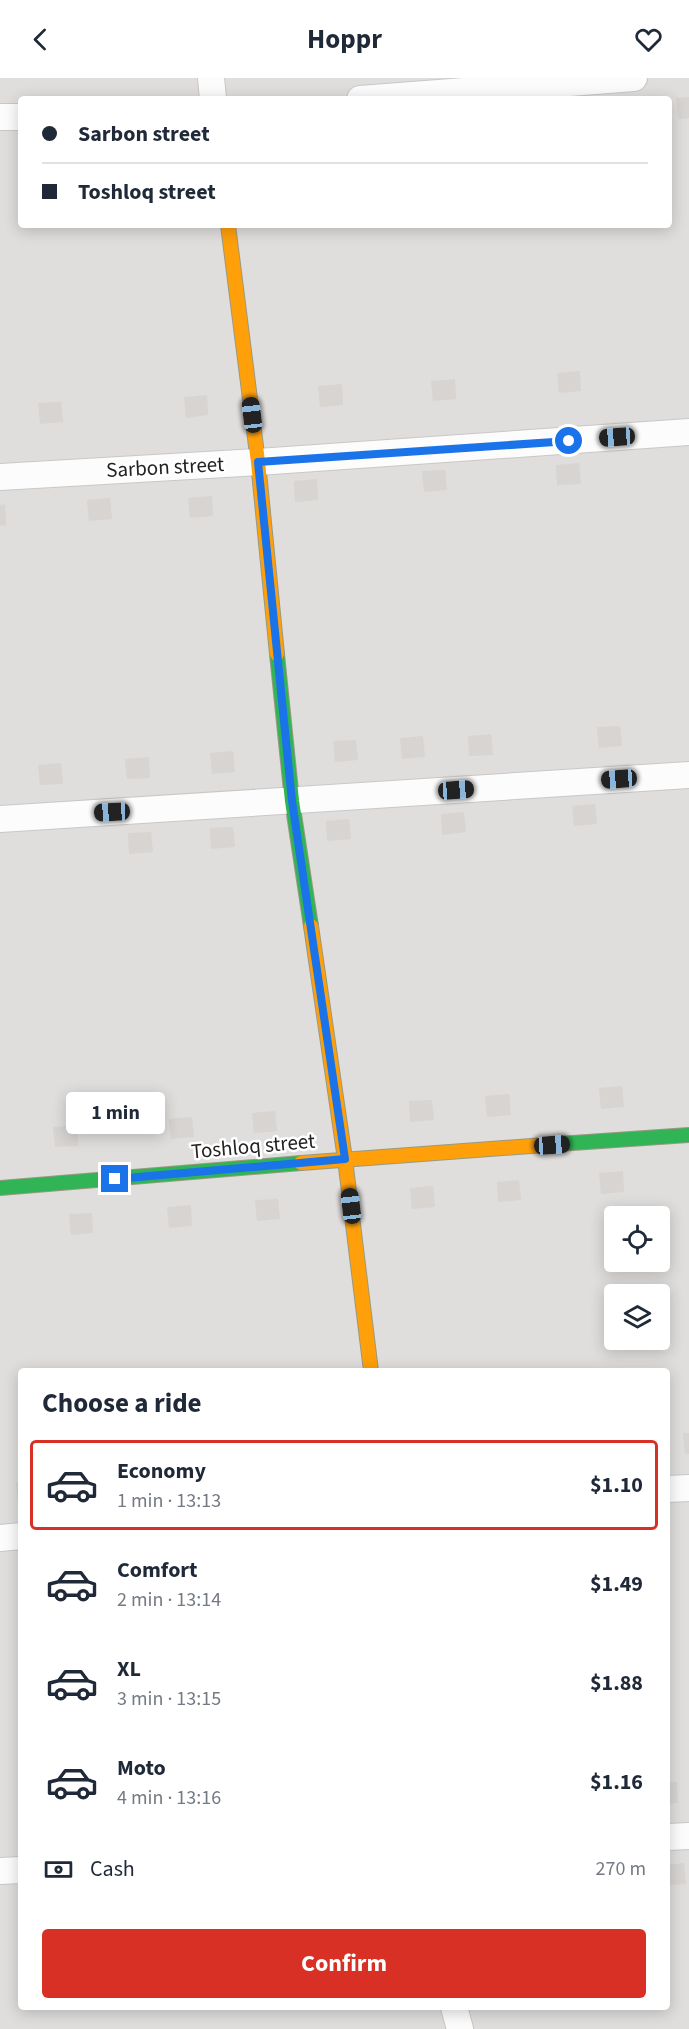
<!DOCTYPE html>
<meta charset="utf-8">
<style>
:root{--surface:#fff;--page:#f6f6f7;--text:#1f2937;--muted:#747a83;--line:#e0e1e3;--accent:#d93025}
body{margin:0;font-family:"Source Sans 3",sans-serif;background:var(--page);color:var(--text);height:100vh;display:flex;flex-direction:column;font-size:22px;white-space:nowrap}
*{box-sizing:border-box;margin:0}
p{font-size:20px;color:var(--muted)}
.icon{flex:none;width:33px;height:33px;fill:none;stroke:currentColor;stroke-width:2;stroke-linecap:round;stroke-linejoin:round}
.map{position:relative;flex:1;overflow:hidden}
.details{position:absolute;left:18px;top:1290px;width:652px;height:642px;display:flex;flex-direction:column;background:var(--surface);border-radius:6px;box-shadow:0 3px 15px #0003}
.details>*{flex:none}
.hud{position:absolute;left:18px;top:18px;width:654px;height:132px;border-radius:6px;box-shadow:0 3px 15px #0003;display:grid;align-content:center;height:132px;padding:0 24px;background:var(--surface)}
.fabs{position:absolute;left:604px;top:1128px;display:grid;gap:12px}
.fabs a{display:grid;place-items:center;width:66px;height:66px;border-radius:6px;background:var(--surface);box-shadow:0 3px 15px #0003;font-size:30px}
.end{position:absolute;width:27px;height:27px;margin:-14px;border:8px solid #1a73e8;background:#fff;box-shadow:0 0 0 3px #fff}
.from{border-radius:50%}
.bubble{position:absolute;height:42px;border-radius:6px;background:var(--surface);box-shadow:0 3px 15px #0003;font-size:20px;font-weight:700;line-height:42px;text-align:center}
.car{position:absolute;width:18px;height:36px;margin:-18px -9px;border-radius:8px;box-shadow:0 0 4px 2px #0007;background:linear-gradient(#222 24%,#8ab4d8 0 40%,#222 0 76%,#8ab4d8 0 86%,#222 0)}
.hud b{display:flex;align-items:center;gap:21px;height:57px;font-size:22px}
.hud b+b{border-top:2px solid var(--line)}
.hud i{width:15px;height:15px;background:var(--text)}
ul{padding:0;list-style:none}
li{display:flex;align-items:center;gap:18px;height:90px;margin:0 12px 9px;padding:0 12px;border:3px solid transparent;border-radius:6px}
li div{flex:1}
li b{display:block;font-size:22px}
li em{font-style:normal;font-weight:700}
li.on{border-color:var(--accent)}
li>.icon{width:54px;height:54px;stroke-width:1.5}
h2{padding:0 24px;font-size:27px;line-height:72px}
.pay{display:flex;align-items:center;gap:15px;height:66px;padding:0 24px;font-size:22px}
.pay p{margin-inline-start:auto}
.button{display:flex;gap:12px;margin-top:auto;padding:12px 24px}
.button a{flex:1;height:69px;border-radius:6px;background:var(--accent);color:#fff;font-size:24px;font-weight:700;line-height:69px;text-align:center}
header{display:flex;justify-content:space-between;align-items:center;height:78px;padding:0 24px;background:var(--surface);font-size:27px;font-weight:700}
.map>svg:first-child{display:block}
.residential{fill:#dfdedc;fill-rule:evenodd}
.building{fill:#d7d4d2}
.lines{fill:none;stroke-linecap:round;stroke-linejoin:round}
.street-casing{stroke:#c9c8c7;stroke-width:28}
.fast-casing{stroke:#999a82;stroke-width:16}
.slow-casing{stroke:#999a82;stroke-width:16}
.street{stroke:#fdfcfc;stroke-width:26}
.fast{stroke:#30b455;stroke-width:14}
.slow{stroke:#ff9f0a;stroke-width:14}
.route{stroke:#1a73e8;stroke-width:8}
.labels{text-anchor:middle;stroke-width:5;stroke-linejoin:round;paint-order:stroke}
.street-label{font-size:21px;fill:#222;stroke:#fff}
</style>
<header><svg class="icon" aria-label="back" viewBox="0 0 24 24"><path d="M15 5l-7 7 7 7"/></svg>Hoppr<svg class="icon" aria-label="heart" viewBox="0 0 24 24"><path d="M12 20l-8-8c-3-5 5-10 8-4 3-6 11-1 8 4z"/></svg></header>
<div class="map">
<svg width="689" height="1951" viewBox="0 0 689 1951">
<rect width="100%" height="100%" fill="#f0eeeb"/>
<path class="residential" d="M0,0H689V1951H0ZM21,21H669V147H21ZM615,1138H660V1184H615ZM615,1216H660V1262H615ZM21,1293H668V1929H21Z"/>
<g class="building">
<polygon points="689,19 689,40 678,41 676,20"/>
<polygon points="580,293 581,313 559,315 557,295"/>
<polygon points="455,301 456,321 433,323 431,303"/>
<polygon points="342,306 343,327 320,329 318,308"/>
<polygon points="207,317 208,337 186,340 184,319"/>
<polygon points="61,324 63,344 40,346 38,325"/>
<polygon points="579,385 581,406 557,407 556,387"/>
<polygon points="445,392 447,412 424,414 422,393"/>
<polygon points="317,401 318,422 295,424 294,403"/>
<polygon points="212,418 213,438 190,440 188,420"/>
<polygon points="110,420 112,441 89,443 87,422"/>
<polygon points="5,426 6,447 0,448 0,427"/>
<polygon points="620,648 622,668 599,670 597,649"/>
<polygon points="491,656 493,677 469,678 468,658"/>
<polygon points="423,658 425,679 402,681 400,660"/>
<polygon points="356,662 358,682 335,684 333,663"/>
<polygon points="233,673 235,694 212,696 210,675"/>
<polygon points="149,679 150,700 127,701 125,681"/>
<polygon points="61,685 63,706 40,707 38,687"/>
<polygon points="595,726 597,746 574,748 572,728"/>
<polygon points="464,734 466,754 442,757 441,736"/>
<polygon points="349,741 351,761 327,763 326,743"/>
<polygon points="233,749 235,769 211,771 210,750"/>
<polygon points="151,754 153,774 129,776 128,755"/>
<polygon points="622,1008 624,1029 601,1031 599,1010"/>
<polygon points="509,1016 511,1037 487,1039 485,1018"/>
<polygon points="432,1022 434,1042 410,1044 409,1023"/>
<polygon points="275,1033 277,1053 254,1055 252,1035"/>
<polygon points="192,1039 194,1059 171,1061 169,1041"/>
<polygon points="77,1047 78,1068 55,1069 53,1049"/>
<polygon points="623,1093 624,1114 601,1116 599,1095"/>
<polygon points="519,1102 521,1122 498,1124 497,1104"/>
<polygon points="433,1108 435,1129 412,1131 410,1110"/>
<polygon points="278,1121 280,1141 257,1143 255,1122"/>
<polygon points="191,1127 192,1148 169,1150 167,1129"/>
<polygon points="92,1135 93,1155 71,1157 69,1136"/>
<polygon points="683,1355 689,1355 689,1376 685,1376"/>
<polygon points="21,1404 21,1424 18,1425 16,1405"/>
<polygon points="677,1704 678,1725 668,1726 668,1705"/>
<polygon points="684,1785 686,1806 668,1807 668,1787"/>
</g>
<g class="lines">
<defs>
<g id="street">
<polyline points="211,0 213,21"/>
<polyline points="360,21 634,0"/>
<polyline points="0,39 21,39"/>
<polyline points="0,399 258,384 689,354"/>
<polyline points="0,741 689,697"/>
<polyline points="668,1411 689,1410"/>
<polyline points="0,1460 21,1458"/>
<polyline points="668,1759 689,1758"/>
<polyline points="0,1793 21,1792"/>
<polyline points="454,1929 460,1951"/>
</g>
<g id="fast">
<polyline points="277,576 292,723 311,848"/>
<polyline points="558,1066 689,1057"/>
<polyline points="0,1110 301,1085"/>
</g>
<g id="slow">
<polyline points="228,147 258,384 277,576"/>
<polyline points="311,848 345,1081 371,1293"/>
<polyline points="301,1085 558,1066"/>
</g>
</defs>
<use href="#street" class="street-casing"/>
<use href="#fast" class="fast-casing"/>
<use href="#slow" class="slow-casing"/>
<use href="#street" class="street"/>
<use href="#fast" class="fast"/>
<use href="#slow" class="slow"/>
</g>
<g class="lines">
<polyline class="route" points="115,1101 345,1081 292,723 258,384 569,363"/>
</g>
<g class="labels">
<g class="street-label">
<text transform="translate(165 389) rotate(-3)" y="7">Sarbon street</text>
<text transform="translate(253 1068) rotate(-5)" y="7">Toshloq street</text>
</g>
</g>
</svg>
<div class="fabs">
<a><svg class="icon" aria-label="locate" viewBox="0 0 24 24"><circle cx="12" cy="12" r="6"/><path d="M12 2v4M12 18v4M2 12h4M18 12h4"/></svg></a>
<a><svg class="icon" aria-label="layers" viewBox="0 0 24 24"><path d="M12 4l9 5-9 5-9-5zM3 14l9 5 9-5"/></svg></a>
</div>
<i class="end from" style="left:569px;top:363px"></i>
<i class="end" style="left:115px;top:1101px"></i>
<div class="bubble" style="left:66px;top:1014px;width:99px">1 min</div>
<i class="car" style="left:252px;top:337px;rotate:353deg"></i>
<i class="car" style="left:617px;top:359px;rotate:266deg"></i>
<i class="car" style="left:619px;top:701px;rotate:266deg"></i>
<i class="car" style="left:456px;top:712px;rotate:86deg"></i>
<i class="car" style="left:112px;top:734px;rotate:267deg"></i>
<i class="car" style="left:552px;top:1067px;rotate:86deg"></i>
<i class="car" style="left:351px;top:1128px;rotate:353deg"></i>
<div class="hud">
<b><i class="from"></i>Sarbon street</b>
<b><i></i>Toshloq street</b>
</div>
<section class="details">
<h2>Choose a ride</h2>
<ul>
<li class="on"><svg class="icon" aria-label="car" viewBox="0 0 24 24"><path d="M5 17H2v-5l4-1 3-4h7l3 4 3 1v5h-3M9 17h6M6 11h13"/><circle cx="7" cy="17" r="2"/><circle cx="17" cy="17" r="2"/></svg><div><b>Economy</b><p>1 min · 13:13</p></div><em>$1.10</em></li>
<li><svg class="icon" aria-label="car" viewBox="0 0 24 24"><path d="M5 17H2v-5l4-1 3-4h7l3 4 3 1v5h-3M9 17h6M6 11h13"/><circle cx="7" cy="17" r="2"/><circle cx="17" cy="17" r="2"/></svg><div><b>Comfort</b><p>2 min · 13:14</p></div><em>$1.49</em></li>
<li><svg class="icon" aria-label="car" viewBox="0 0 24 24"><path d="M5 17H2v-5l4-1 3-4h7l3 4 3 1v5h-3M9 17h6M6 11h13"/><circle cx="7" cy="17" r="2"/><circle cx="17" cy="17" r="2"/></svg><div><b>XL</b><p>3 min · 13:15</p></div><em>$1.88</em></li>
<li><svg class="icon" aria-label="car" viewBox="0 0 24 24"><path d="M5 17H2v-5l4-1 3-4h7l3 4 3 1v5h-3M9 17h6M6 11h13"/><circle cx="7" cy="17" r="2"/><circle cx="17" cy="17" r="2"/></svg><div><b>Moto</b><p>4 min · 13:16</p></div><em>$1.16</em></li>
</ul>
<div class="pay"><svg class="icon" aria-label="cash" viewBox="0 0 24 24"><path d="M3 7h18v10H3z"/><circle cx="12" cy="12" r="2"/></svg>Cash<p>270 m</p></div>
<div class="button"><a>Confirm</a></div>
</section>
</div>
